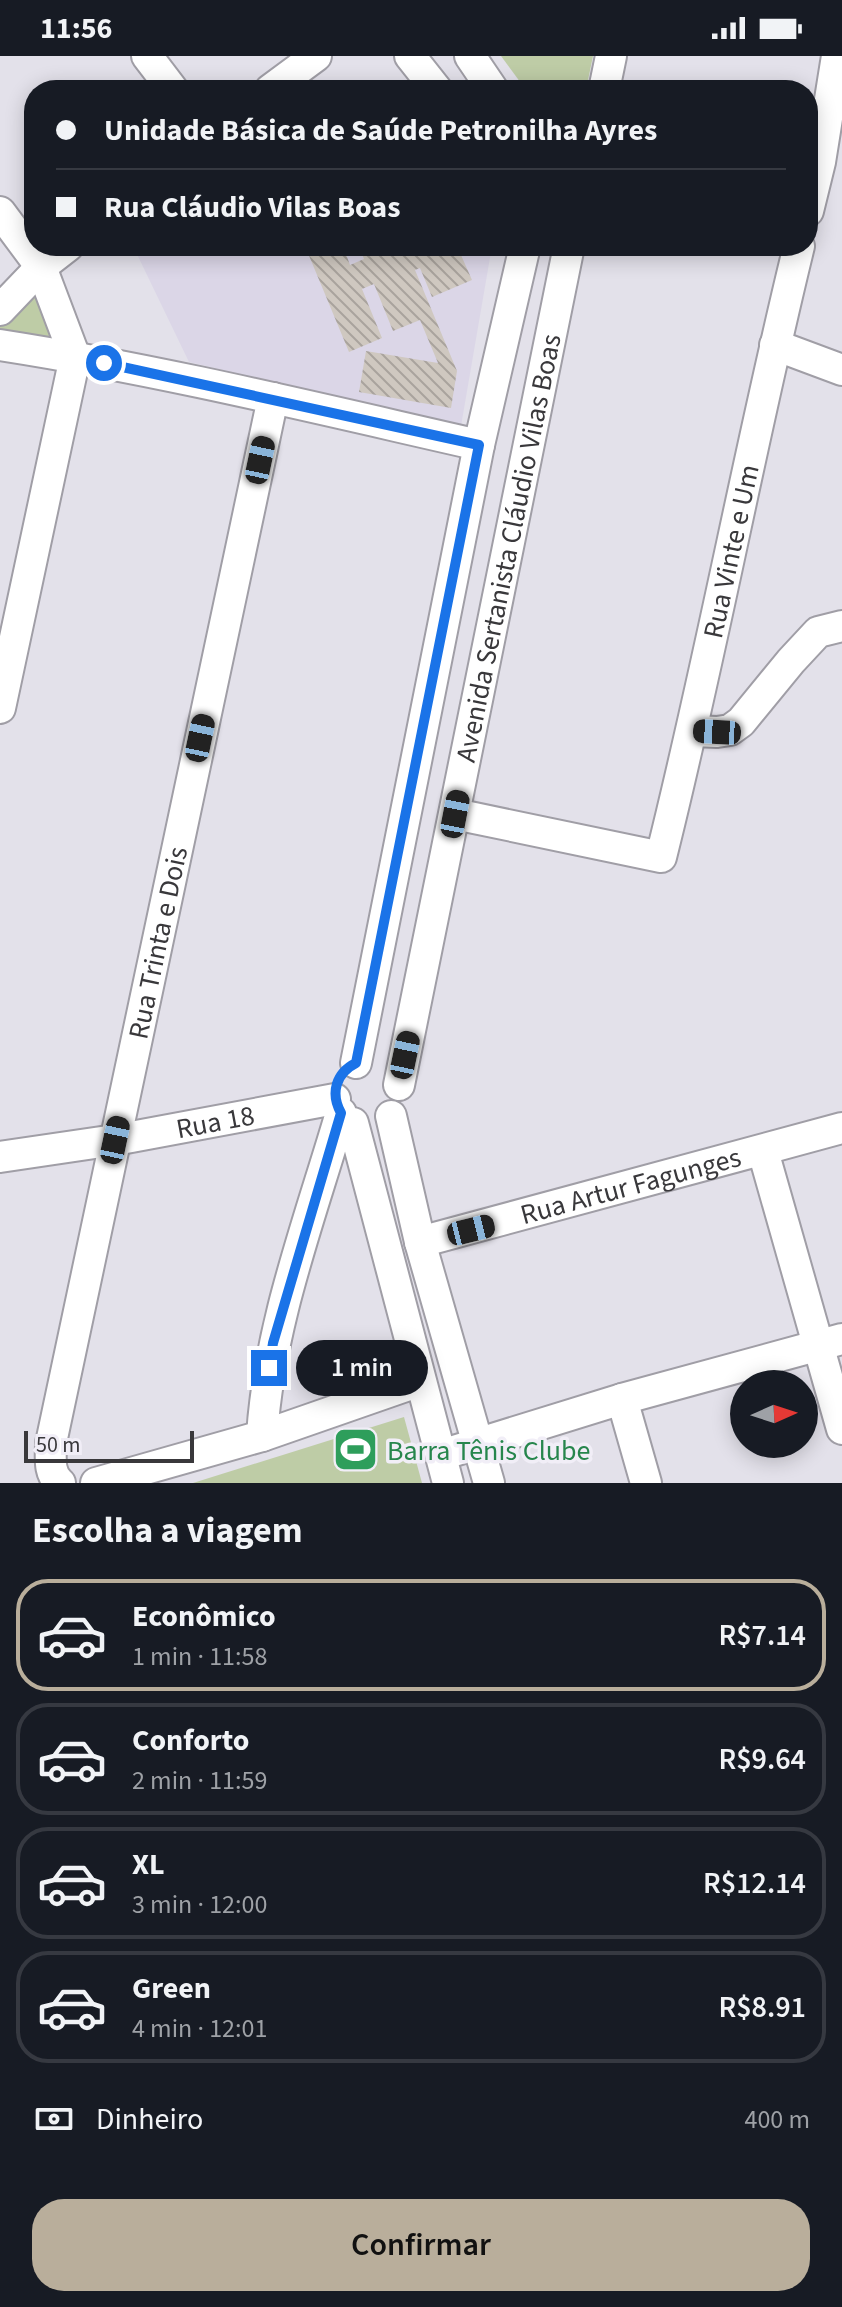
<!DOCTYPE html>
<html lang="pt">
<meta charset="utf-8">
<style>
:root{--surface:#171b24;--page:#242831;--text:#f1f3f6;--muted:#9ea1a6;--line:#363941;--accent:#b9ae9b}
body{margin:0;font-family:"Source Sans 3",sans-serif;background:var(--page);color:var(--text);height:100vh;display:flex;flex-direction:column;font-size:30px;white-space:nowrap}
*{box-sizing:border-box;margin:0}
p{font-size:26px;color:var(--muted)}
.icon{flex:none;width:44px;height:44px;fill:none;stroke:currentColor;stroke-width:2;stroke-linecap:round;stroke-linejoin:round}
.map{position:relative;height:1427px;overflow:hidden}
.sheet{display:flex;flex-direction:column;background:var(--surface);flex:1}
.sheet>*{flex:none}
.top-card{position:absolute;left:24px;top:24px;width:794px;height:176px;border-radius:32px;box-shadow:0 4px 20px #0003;display:grid;align-content:center;height:176px;padding:0 32px;background:var(--surface)}
.needle{width:52px;rotate:87deg}
.buttons{position:absolute;left:730px;top:1314px;display:grid;gap:16px}
.buttons a{display:grid;place-items:center;width:88px;height:88px;border-radius:50%;background:var(--surface);box-shadow:0 4px 20px #0003;font-size:40px}
.scale{position:absolute;left:24px;bottom:20px;width:170px;box-sizing:border-box;padding-left:8px;border:4px solid #39383b;border-top:0;font-size:22px;line-height:28px;white-space:nowrap;color:#39383b;-webkit-text-stroke:6px #f1eef7;paint-order:stroke}
.end{position:absolute;width:36px;height:36px;margin:-18px;border:10px solid #1a73e8;background:#fff;box-shadow:0 0 0 4px #fff}
.from{border-radius:50%}
.bubble{position:absolute;height:56px;border-radius:28px;background:var(--surface);box-shadow:0 4px 20px #0003;font-size:26px;font-weight:600;line-height:56px;text-align:center}
.car{position:absolute;width:24px;height:48px;margin:-24px -12px;border-radius:10px;box-shadow:0 0 6px 2px #0007;background:linear-gradient(#222 24%,#8ab4d8 0 40%,#222 0 76%,#8ab4d8 0 86%,#222 0)}
.top-card b{display:flex;align-items:center;gap:28px;height:76px;font-size:30px}
.top-card b+b{border-top:2px solid var(--line)}
.top-card i{width:20px;height:20px;background:var(--text)}
ul{padding:0;list-style:none}
li{display:flex;align-items:center;gap:24px;height:112px;margin:0 16px 12px;padding:0 16px;border:4px solid var(--line);border-radius:32px}
li div{flex:1}
li b{display:block;font-size:30px}
li em{font-style:normal;font-weight:600}
li.on{border-color:var(--accent)}
li>.icon{width:72px;height:72px;stroke-width:1.5}
h2{padding:0 32px;font-size:36px;line-height:96px}
.pay{display:flex;align-items:center;gap:20px;height:88px;padding:0 32px;font-size:30px}
.pay p{margin-inline-start:auto}
.action{display:flex;gap:16px;margin-top:auto;padding:16px 32px}
.action a{flex:1;height:92px;border-radius:32px;background:var(--accent);color:#111;font-size:32px;font-weight:600;line-height:92px;text-align:center}
.status{display:flex;justify-content:space-between;align-items:center;height:56px;padding:0 40px;background:var(--surface);direction:ltr}
.status svg{height:22px;fill:currentColor}
.map>svg:first-child{display:block}
.built{fill:#dbd6e7}
.park{fill:#becca6}
.building{fill:url(#building-back-hatch)}
.lines{fill:none;stroke-linecap:round;stroke-linejoin:round}
.minor-casing{stroke:#a09ea6;stroke-width:34}
.minor{stroke:#fff;stroke-width:30}
.route{stroke:#1a73e8;stroke-width:10}
.labels{text-anchor:middle;stroke-width:7;stroke-linejoin:round;paint-order:stroke}
.street-label{font-size:28px;fill:#39383b;stroke:#f1eef7}
.leisure-label{font-size:28px;fill:#27864d;stroke:#f1eef7;text-anchor:start}
</style>
<div class="status"><b>11:56</b><svg viewBox="0 0 49 12"><path d="M0 12V9h3v3zM5 12V6h3v6zM10 12V3h3v9zM15 12V0h3v12zM26 1h20v11H26zM47 4h2v5h-2z"/></svg></div>
<div class="map">
<svg width="842" height="1427" viewBox="0 0 842 1427">
<defs>
<pattern id="building-back-hatch" width="6" height="6" patternUnits="userSpaceOnUse" patternTransform="scale(2)"><rect width="6" height="6" fill="#cfc8c0"/><path d="M-1 5l2 2M0 0l6 6M5-1l2 2" fill="none" stroke="#a9a39d"/></pattern>
</defs>
<rect width="100%" height="100%" fill="#e3e1ea"/>
<polygon class="built" points="133,190 492,190 461,370 189,306"/>
<g class="park">
<polygon points="501,0 593,0 586,34 526,34"/>
<polygon points="38,230 60,285 0,274 0,271"/>
<polygon points="404,1361 422,1427 193,1427"/>
</g>
<polygon class="building" points="305,190 343,190 350,209 364,203 359,190 457,190 472,224 432,241 420,212 415,214 457,315 451,352 359,336 366,295 438,307 420,264 393,275 374,228 362,233 382,282 349,296"/>
<g class="lines">
<defs>
<g id="minor">
<polyline points="147,0 173,34"/>
<polyline points="410,0 437,34"/>
<polyline points="470,0 493,34"/>
<polyline points="270,34 316,0"/>
<polyline points="604,34 611,0"/>
<polyline points="808,155 820,106 837,0"/>
<polyline points="0,156 41,211 75,301 0,652"/>
<polyline points="0,254 41,211 68,190"/>
<path d="M0,289C161,314 320,353 479,389"/>
<polyline points="775,289 842,314"/>
<polyline points="693,675 717,676 730,674 741,666 791,605 818,576 842,570"/>
<path id="s1" d="M455,758L661,801C712,598 749,393 799,190"/>
<polyline points="356,1007 479,389 525,190"/>
<path id="s2" d="M399,1029L569,190"/>
<polyline points="391,1060 420,1186 489,1427"/>
<polyline points="353,1067 448,1427"/>
<polyline points="763,1095 842,1373"/>
<path id="s3" d="M0,1101L115,1084L335,1043"/>
<path id="s4" d="M420,1186L842,1072"/>
<polyline points="622,1343 646,1427"/>
<path d="M262,1380C269,1269 310,1163 341,1057"/>
<polyline points="441,1399 622,1343 842,1283"/>
<path id="s5" d="M60,1427C48,1417 51,1401 51,1387L273,342"/>
<polyline points="96,1427 262,1380 420,1325"/>
</g>
</defs>
<use href="#minor" class="minor-casing"/>
<use href="#minor" class="minor"/>
</g>
<g class="lines">
<path class="route" d="M104,307L479,389L356,1007C336,1017 330,1037 341,1057L273,1287L269,1312"/>
</g>
<defs>
<symbol id="stadium-square" viewBox="-11 -11 22 22"><rect x="-9" y="-9" width="18" height="18" rx="4" fill="#2e9e5b" stroke="#f1eef7"/><path d="M0-5a6.5 5 0 1 0 0 10a6.5 5 0 1 0 0-10ZM-3.5-1.8h7v3.6h-7Z" fill="#fff"/></symbol>
</defs>
<g fill-rule="evenodd">
<use href="#stadium-square" x="330" y="1368" width="51" height="51"/>
</g>
<g class="labels">
<g class="street-label">
<text dy="10" stroke="none"><textPath href="#s2" startOffset="548">Avenida Sertanista Cláudio Vilas Boas</textPath></text>
<text dy="10" stroke="none"><textPath href="#s1" startOffset="524">Rua Vinte e Um</textPath></text>
<text dy="10" stroke="none"><textPath href="#s5" startOffset="554">Rua Trinta e Dois</textPath></text>
<text dy="10" stroke="none"><textPath href="#s3" startOffset="218">Rua 18</textPath></text>
<text dy="10" stroke="none"><textPath href="#s4" startOffset="218">Rua Artur Fagunges</textPath></text>
</g>
<g class="leisure-label">
<text x="387" y="1404">Barra Tênis Clube</text>
</g>
</g>
</svg>
<div class="buttons">
<a><svg class="needle" viewBox="-14 -14 28 28"><path d="M0-13l5 13h-10z" fill="#e53935"/><path d="M0 13l5-13h-10z" fill="#9ea1a6"/></svg></a>
</div>
<div class="scale">50 m</div>
<i class="end from" style="left:104px;top:307px"></i>
<i class="end" style="left:269px;top:1312px"></i>
<div class="bubble" style="left:296px;top:1284px;width:132px">1 min</div>
<i class="car" style="left:260px;top:404px;rotate:12deg"></i>
<i class="car" style="left:717px;top:676px;rotate:273deg"></i>
<i class="car" style="left:200px;top:682px;rotate:12deg"></i>
<i class="car" style="left:455px;top:758px;rotate:11deg"></i>
<i class="car" style="left:405px;top:999px;rotate:12deg"></i>
<i class="car" style="left:115px;top:1084px;rotate:12deg"></i>
<i class="car" style="left:471px;top:1174px;rotate:76deg"></i>
<div class="top-card">
<b><i class="from"></i>Unidade Básica de Saúde Petronilha Ayres</b>
<b><i></i>Rua Cláudio Vilas Boas</b>
</div>
</div>
<section class="sheet">
<h2>Escolha a viagem</h2>
<ul>
<li class="on"><svg class="icon" aria-label="car" viewBox="0 0 24 24"><path d="M5 17H2v-5l4-1 3-4h7l3 4 3 1v5h-3M9 17h6M6 11h13"/><circle cx="7" cy="17" r="2"/><circle cx="17" cy="17" r="2"/></svg><div><b>Econômico</b><p>1 min · 11:58</p></div><em>R$7.14</em></li>
<li><svg class="icon" aria-label="car" viewBox="0 0 24 24"><path d="M5 17H2v-5l4-1 3-4h7l3 4 3 1v5h-3M9 17h6M6 11h13"/><circle cx="7" cy="17" r="2"/><circle cx="17" cy="17" r="2"/></svg><div><b>Conforto</b><p>2 min · 11:59</p></div><em>R$9.64</em></li>
<li><svg class="icon" aria-label="car" viewBox="0 0 24 24"><path d="M5 17H2v-5l4-1 3-4h7l3 4 3 1v5h-3M9 17h6M6 11h13"/><circle cx="7" cy="17" r="2"/><circle cx="17" cy="17" r="2"/></svg><div><b>XL</b><p>3 min · 12:00</p></div><em>R$12.14</em></li>
<li><svg class="icon" aria-label="car" viewBox="0 0 24 24"><path d="M5 17H2v-5l4-1 3-4h7l3 4 3 1v5h-3M9 17h6M6 11h13"/><circle cx="7" cy="17" r="2"/><circle cx="17" cy="17" r="2"/></svg><div><b>Green</b><p>4 min · 12:01</p></div><em>R$8.91</em></li>
</ul>
<div class="pay"><svg class="icon" aria-label="cash" viewBox="0 0 24 24"><path d="M3 7h18v10H3z"/><circle cx="12" cy="12" r="2"/></svg>Dinheiro<p>400 m</p></div>
<div class="action"><a>Confirmar</a></div>
</section>
